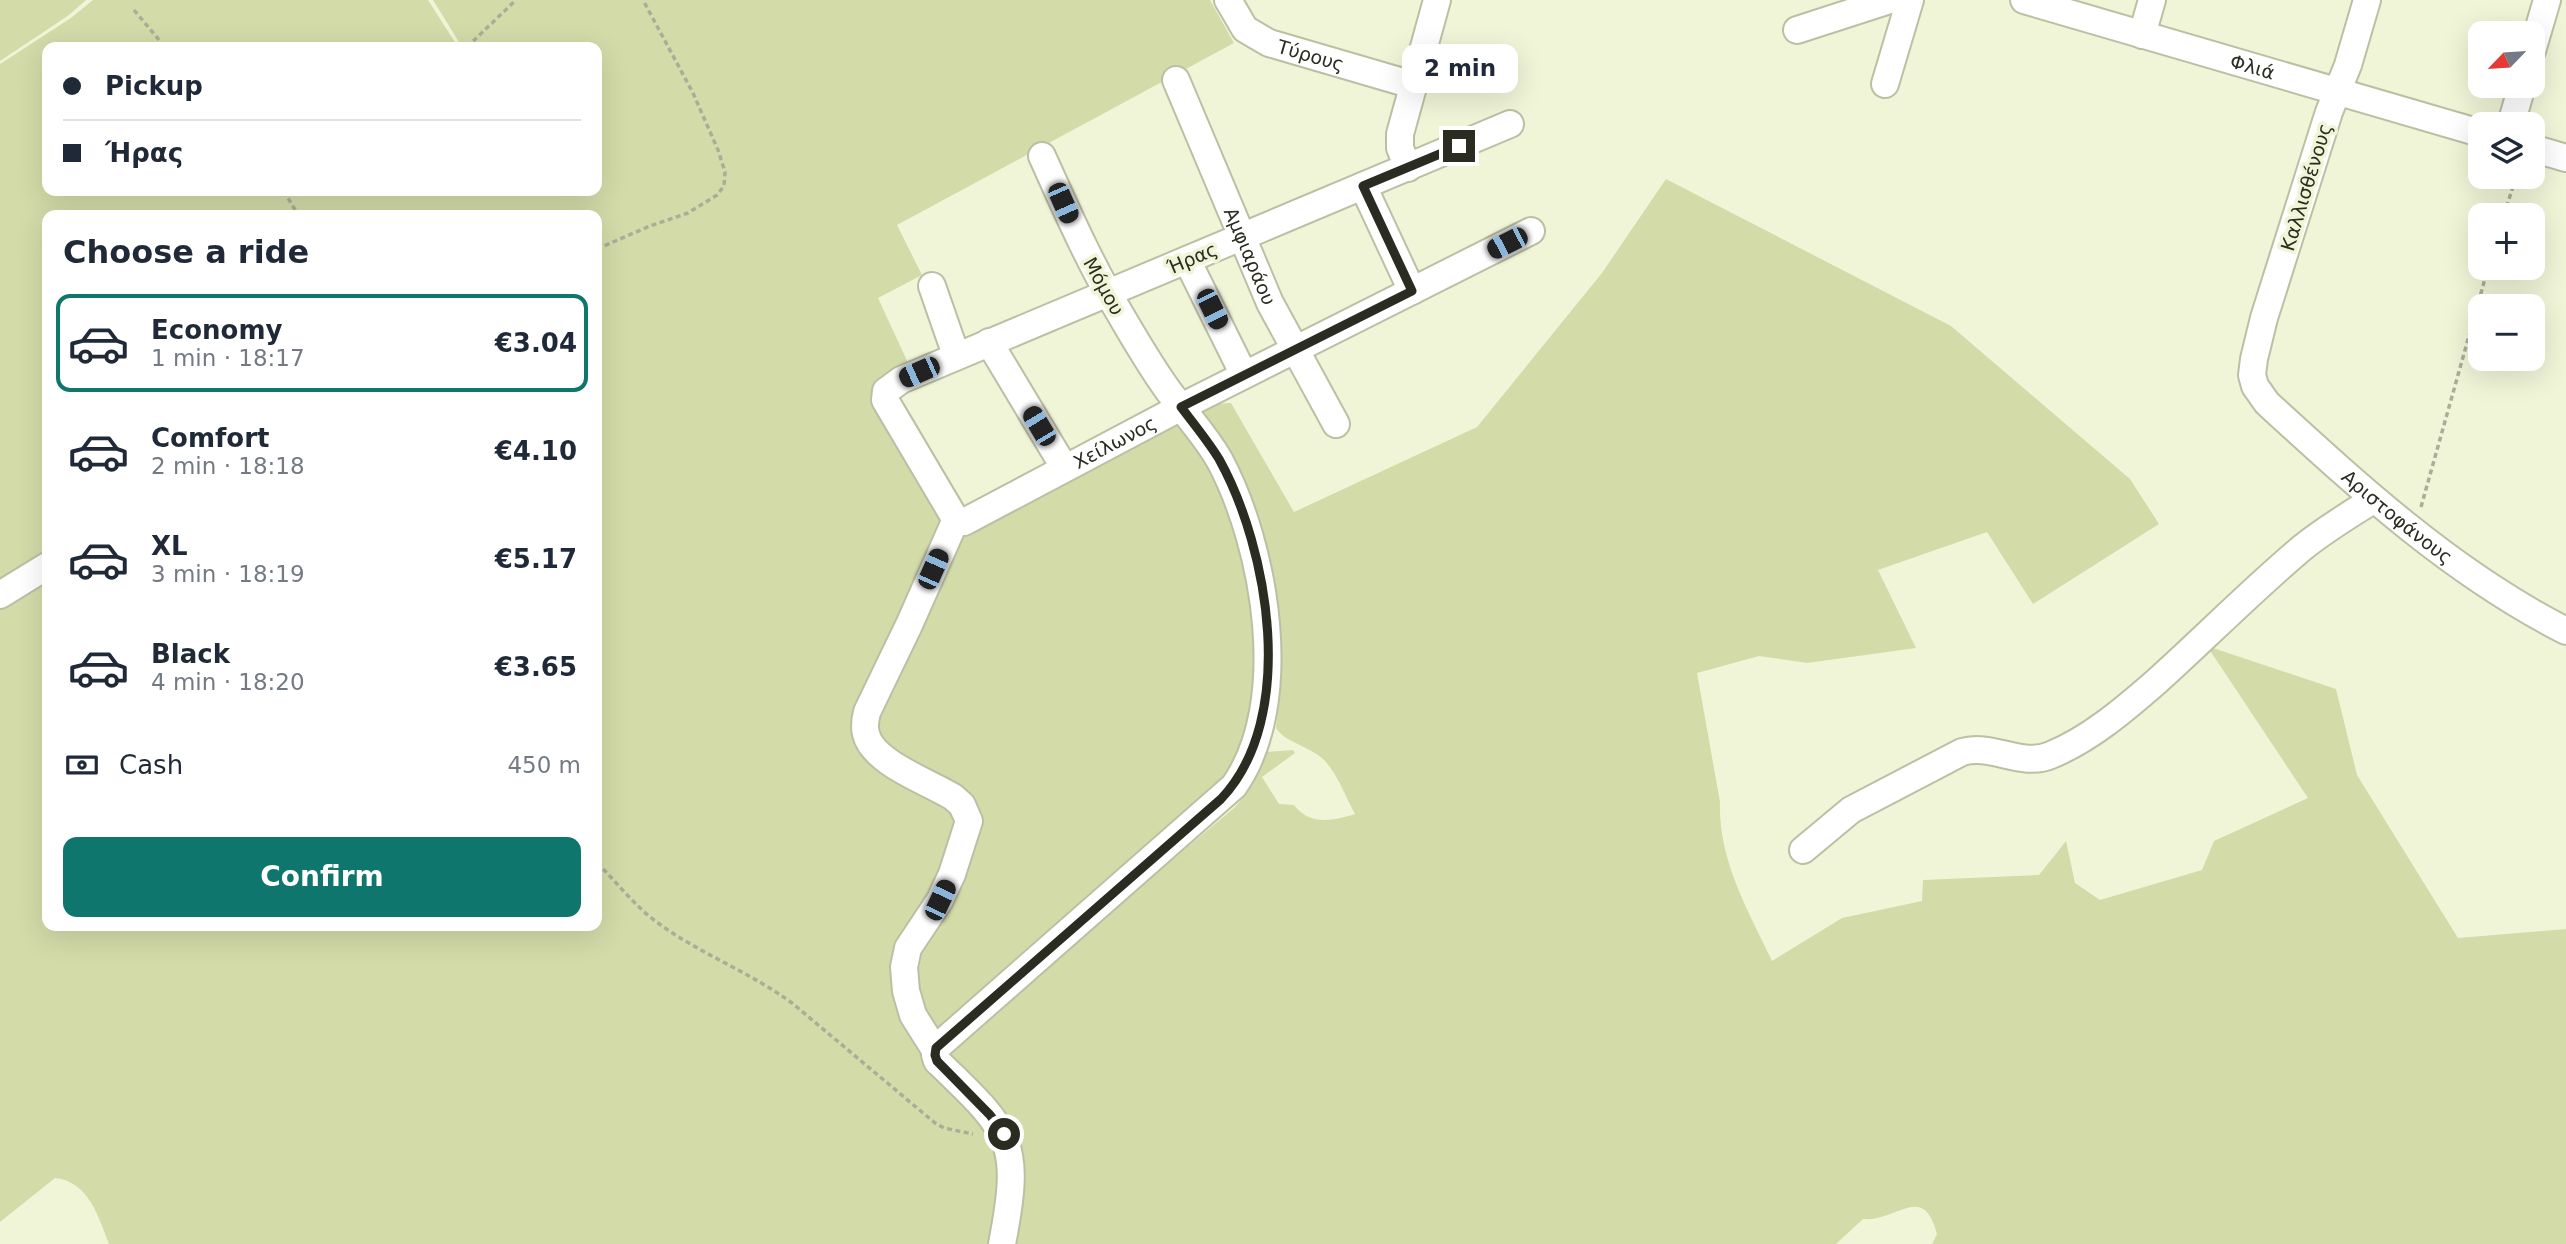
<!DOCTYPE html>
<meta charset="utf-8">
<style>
:root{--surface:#fff;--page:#f2f2f3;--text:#1f2937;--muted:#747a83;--line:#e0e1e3;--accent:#0f766e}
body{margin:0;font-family:"DejaVu Sans",sans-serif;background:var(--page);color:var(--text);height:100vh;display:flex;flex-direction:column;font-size:26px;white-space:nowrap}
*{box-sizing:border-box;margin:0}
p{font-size:23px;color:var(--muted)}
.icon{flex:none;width:38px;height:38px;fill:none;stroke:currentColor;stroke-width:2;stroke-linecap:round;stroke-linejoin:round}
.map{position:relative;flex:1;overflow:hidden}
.panel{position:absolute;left:42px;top:210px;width:560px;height:721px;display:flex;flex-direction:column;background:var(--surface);border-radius:14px;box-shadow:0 7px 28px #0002}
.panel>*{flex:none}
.top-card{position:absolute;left:42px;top:42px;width:560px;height:154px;border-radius:14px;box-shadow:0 7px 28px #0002;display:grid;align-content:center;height:154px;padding:0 21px;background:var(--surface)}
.needle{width:46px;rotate:245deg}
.fabs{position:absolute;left:2468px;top:21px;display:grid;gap:14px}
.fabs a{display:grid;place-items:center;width:77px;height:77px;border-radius:14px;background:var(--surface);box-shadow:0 7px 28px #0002;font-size:35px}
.end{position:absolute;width:32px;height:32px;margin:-16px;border:9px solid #2a2c21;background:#fff;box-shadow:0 0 0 4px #fff}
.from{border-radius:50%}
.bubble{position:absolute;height:49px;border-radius:14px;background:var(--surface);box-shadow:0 7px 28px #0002;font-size:23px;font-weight:700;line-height:49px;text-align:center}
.car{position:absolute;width:21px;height:42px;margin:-21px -10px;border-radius:9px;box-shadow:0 0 5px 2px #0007;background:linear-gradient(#222 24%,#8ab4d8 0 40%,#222 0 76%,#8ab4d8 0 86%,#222 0)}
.top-card b{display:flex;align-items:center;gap:24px;height:66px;font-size:26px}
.top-card b+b{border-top:2px solid var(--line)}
.top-card i{width:18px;height:18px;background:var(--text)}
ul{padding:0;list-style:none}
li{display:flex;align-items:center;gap:21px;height:98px;margin:0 14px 10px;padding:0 7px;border:4px solid transparent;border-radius:14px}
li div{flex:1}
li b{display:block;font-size:26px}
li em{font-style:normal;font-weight:700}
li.active{border-color:var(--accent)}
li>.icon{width:63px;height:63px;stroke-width:1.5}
h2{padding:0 21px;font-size:32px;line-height:84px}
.pay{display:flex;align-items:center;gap:18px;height:77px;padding:0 21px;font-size:26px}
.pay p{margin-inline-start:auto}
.primary-button{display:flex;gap:14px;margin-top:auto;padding:14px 21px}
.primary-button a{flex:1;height:80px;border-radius:14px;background:var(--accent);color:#fff;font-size:28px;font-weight:700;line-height:80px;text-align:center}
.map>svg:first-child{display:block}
.green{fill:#d3dba9;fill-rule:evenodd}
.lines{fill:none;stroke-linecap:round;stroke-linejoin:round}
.minor-casing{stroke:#bbc0a4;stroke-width:30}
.path{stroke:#aaae98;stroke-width:3.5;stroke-dasharray:5 3.5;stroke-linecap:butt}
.minor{stroke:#fff;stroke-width:26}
.route{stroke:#2a2c21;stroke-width:9}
.labels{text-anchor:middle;stroke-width:7;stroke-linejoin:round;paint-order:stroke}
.street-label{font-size:19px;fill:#2a2c21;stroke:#f0f5d8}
</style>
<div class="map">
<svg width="2566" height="1244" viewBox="0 0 2566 1244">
<rect width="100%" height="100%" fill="#f0f5d8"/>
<g class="green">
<polygon points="0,0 86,0 69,15 0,61"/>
<path d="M93,0H428L458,47H47V191H597V47H462L433,0H1210L1234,43L897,225L922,275L878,298L909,365L885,377L949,527L1179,422L1201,448L1225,496L1253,591L1257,700L1230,776L931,1041L986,1126L1002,1166L996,1244H109C98,1216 89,1182 55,1178L0,1222V64L71,18ZM47,215H597V926H47Z"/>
<path d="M1666,179L1951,326L2130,479L2159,524L2033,604L1987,532L1878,570L1916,648L1807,663L1759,656L1697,673L1720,802C1718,860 1748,910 1772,961L1842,918L1922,901L1923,880L2039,875L2066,841L2075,883L2100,900L2202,870L2214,841L2308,798L2207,646L2336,689L2357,775L2458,938L2566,929V1244H1932L1937,1234C1923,1181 1897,1222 1863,1219L1836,1244H1013C1019,1206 1029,1169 1015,1131L947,1055L1087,931L1234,808C1251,791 1258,775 1266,752L1293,750L1295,753L1262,777L1279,804L1294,805C1310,826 1333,821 1355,814C1345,796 1339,777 1325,761C1311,746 1285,743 1276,728L1282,664L1278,620L1198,411L1214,404L1231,403L1294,512L1477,427L1602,273Z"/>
</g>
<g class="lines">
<defs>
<g id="minor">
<path id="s1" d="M1228,0L1245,29L1269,43L1413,85"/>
<path id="s2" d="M2024,0L2480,133"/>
<path id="s3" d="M2367,0L2348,65L2329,112L2264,318L2254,359L2252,375L2255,386L2267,403C2361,489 2451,572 2566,631"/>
<polyline points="1797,30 1890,0"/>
<polyline points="2142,35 2152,0"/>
<polyline points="2532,51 2547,0"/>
<path id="s4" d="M1176,80L1270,303L1336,424"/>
<polyline points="1885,84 1910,0"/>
<path id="s5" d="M1510,124L901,380L886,391L885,400L953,515L959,521L964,522L1185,405L1531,231"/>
<polyline points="2511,124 2522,86"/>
<polyline points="2532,148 2566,158"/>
<polyline points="1408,168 1400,148 1400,134 1437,0"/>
<polyline points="1363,186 1412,291"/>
<polyline points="1187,260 1244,375"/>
<polyline points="932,286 956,355"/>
<polyline points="989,342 1064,467"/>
<polyline points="0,595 47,566"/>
<path d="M1803,850L1851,810L1962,752C1992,743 2021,768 2051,755C2090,739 2125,709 2156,682C2205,638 2252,590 2302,548C2324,530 2349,515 2373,500"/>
<path d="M935,1050L913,1015L906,991L904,967L908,948L940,900L952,874L969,821L962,805L953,797C929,782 873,763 866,734C864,727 865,720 867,712L909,625L956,519"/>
<path d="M1002,1244C1022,1141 1011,1132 937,1061L935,1055L936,1048L1234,786C1293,702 1265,546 1220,461C1207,438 1189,418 1173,397C1153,371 1136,341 1119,312C1089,262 1066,209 1042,156"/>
</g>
</defs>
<use href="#minor" class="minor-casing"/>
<g class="path">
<polyline points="134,10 165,47"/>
<polyline points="467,47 516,0"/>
<polyline points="284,191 298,215"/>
<polyline points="2504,215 2516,177"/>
<polyline points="597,249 650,226 688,213 717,195 724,186 725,172 718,150 693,93 643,0"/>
<polyline points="2421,507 2488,268"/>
<path d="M597,863C618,883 634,906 658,923C700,954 750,972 792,1003L935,1123L944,1128L973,1134"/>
</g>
<use href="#minor" class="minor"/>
</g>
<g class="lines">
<path class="route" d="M1004,1134L990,1115L937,1061L935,1055L936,1048L1221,799C1298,718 1269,549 1219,459C1208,441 1194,424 1181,407L1412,291L1363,186L1459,146"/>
</g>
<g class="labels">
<g class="street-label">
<text dy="7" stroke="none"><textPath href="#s1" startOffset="105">Τύρους</textPath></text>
<text dy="7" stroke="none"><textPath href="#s2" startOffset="238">Φλιά</textPath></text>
<text transform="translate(2306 187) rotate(-73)" y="7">Καλλισθένους</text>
<text dy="7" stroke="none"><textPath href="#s4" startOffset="191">Αμφιαράου</textPath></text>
<text transform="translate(1192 258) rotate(-23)" y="7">Ήρας</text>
<text transform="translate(1104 286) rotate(61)" y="7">Μόμου</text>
<text dy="7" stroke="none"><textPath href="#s5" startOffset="1006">Χείλωνος</textPath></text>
<text dy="7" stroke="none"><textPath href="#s3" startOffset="598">Αριστοφάνους</textPath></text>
</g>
</g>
</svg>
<div class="fabs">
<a><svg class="needle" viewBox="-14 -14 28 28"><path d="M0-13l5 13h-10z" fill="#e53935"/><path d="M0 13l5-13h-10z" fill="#747a83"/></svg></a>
<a><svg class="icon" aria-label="layers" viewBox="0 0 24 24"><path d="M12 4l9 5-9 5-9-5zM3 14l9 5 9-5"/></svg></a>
<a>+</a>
<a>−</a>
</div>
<i class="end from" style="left:1004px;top:1134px"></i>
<i class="end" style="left:1459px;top:146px"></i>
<div class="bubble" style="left:1402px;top:44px;width:116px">2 min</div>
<i class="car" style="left:1063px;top:203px;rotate:156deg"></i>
<i class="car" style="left:1507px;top:243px;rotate:243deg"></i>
<i class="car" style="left:1212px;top:309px;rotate:154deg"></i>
<i class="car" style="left:919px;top:372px;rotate:246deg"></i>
<i class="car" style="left:1039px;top:426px;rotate:329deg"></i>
<i class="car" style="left:933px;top:569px;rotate:24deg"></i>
<i class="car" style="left:940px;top:900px;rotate:25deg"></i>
<div class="top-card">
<b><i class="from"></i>Pickup</b>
<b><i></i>Ήρας</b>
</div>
<section class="panel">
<h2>Choose a ride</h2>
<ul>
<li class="active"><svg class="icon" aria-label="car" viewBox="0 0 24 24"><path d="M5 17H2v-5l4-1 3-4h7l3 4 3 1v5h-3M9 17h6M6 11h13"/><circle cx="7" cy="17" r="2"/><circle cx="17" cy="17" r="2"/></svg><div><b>Economy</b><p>1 min · 18:17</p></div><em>€3.04</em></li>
<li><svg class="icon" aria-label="car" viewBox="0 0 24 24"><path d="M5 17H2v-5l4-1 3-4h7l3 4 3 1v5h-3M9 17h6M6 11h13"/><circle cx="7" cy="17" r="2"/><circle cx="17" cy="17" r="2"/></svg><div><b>Comfort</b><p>2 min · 18:18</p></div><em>€4.10</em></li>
<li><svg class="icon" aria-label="car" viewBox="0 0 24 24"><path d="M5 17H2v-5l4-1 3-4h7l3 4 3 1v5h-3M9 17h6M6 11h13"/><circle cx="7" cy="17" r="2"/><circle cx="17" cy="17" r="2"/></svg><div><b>XL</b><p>3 min · 18:19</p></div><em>€5.17</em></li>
<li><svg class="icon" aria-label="car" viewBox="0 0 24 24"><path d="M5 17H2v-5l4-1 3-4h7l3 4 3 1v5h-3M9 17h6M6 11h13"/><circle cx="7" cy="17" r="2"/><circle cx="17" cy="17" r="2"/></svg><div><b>Black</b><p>4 min · 18:20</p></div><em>€3.65</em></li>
</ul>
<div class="pay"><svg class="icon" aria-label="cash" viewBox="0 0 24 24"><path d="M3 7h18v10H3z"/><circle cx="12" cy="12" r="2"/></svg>Cash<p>450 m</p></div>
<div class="primary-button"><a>Confirm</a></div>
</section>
</div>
